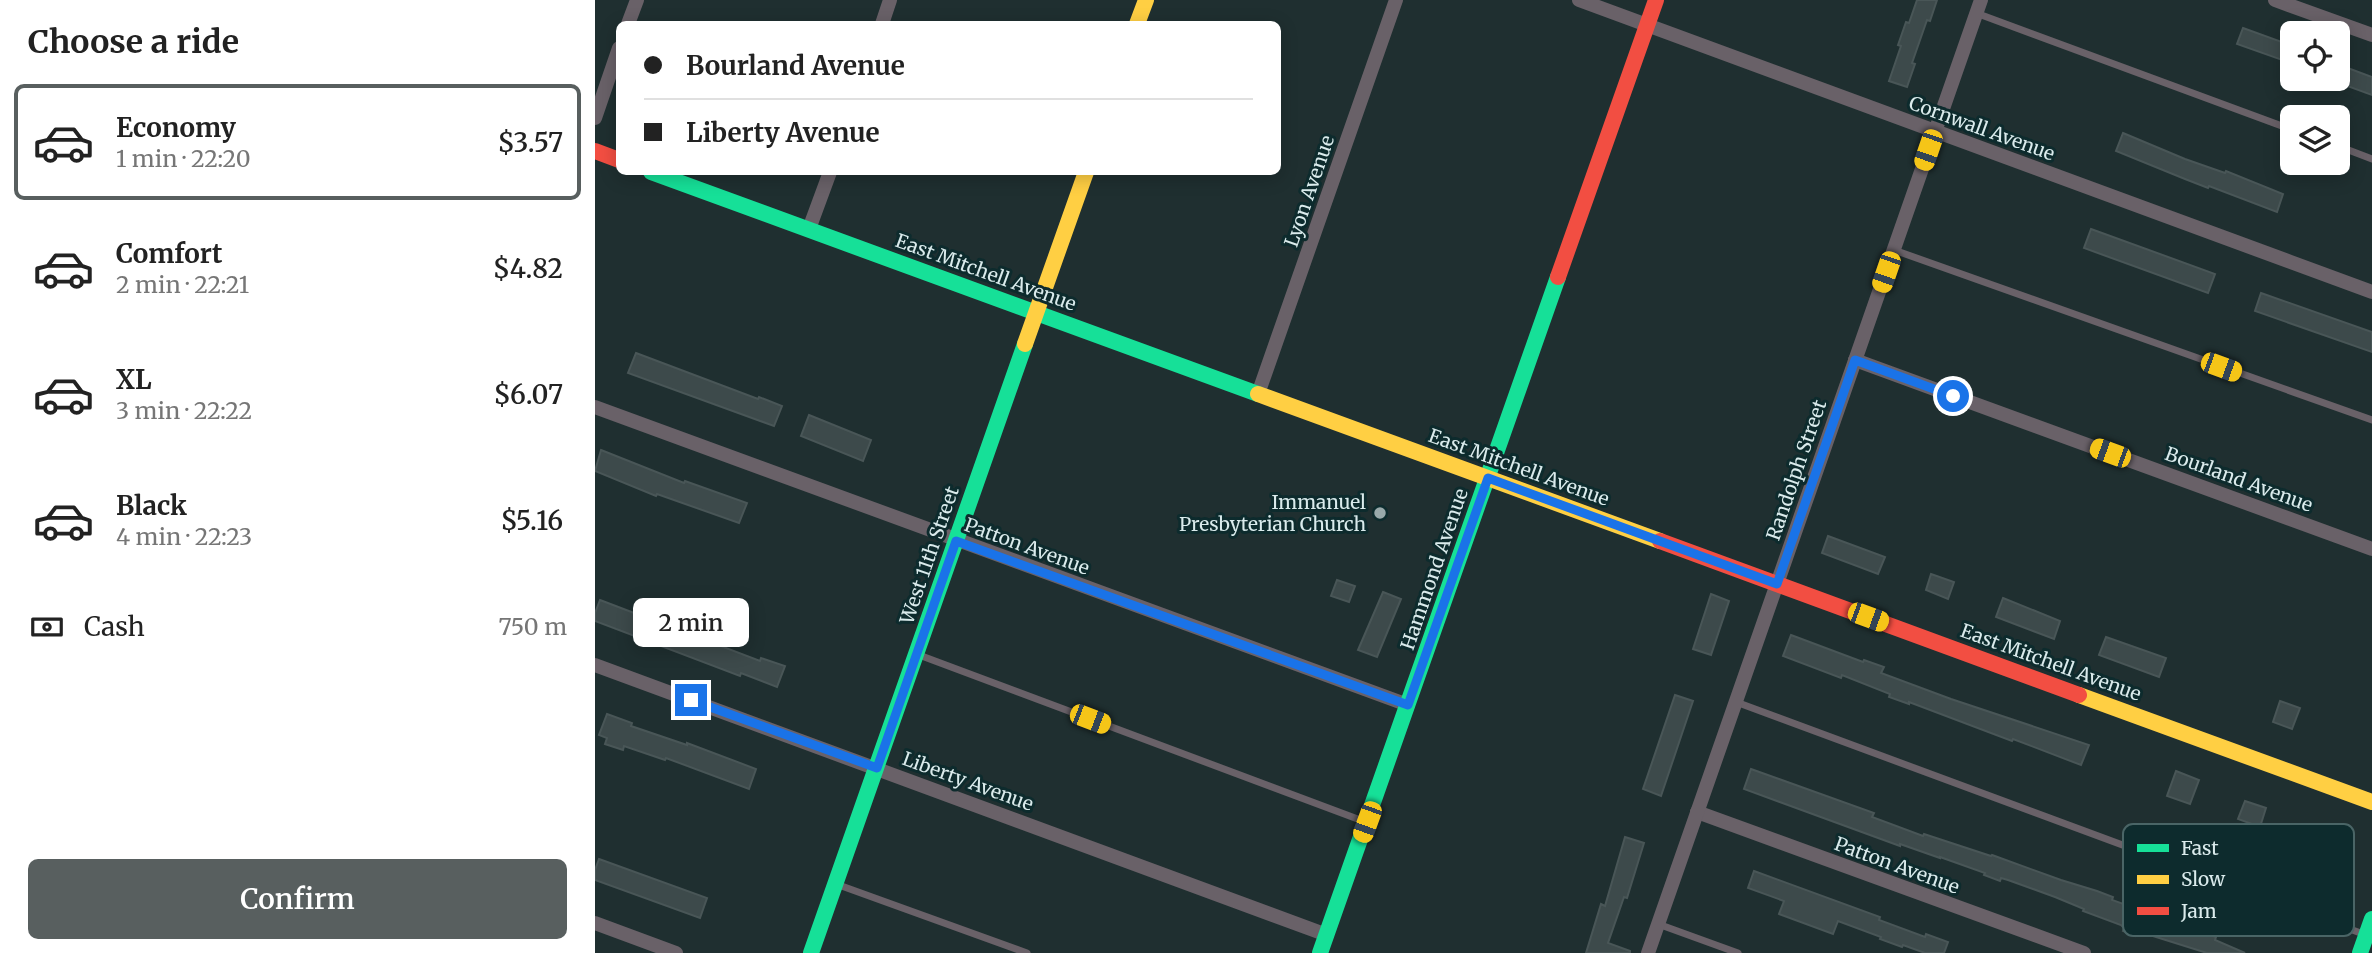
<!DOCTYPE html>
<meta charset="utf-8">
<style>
:root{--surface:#fff;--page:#f2f2f2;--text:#222;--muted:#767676;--line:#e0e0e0;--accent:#585f5f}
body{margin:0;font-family:Merriweather,serif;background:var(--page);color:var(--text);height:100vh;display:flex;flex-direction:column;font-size:26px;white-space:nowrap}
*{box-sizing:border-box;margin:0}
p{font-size:23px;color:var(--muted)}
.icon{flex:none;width:38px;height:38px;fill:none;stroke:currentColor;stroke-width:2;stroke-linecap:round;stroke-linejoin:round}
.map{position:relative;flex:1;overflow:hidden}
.panel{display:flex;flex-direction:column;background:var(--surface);width:595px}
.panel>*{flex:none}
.banner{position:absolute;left:21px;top:21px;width:665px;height:154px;border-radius:10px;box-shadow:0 4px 18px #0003;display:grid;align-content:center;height:154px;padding:0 28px;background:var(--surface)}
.tools{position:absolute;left:1685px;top:21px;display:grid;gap:14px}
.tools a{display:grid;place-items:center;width:70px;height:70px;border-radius:10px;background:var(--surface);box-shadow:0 4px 18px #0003;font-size:35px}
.end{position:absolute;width:32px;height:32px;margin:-16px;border:9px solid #1a73e8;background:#fff;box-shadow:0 0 0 4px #fff}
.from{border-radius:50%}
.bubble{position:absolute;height:49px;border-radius:10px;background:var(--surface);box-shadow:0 4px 18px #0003;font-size:23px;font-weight:600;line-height:49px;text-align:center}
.car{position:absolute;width:21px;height:42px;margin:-21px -10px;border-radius:9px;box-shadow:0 0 5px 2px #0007;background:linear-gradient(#f5c518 24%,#345 0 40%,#f5c518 0 76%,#345 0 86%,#f5c518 0)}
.banner b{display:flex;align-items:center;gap:24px;height:66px;font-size:26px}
.banner b+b{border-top:2px solid var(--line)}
.banner i{width:18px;height:18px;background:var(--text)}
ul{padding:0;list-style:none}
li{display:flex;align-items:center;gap:21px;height:116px;margin:0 14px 10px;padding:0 14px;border:4px solid transparent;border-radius:10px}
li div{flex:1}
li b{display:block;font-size:26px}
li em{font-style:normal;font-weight:600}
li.on{border-color:var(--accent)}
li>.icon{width:63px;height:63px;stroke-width:1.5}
h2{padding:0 28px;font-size:32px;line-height:84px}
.pay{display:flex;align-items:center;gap:18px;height:77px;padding:0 28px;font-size:26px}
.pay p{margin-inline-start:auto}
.button{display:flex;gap:14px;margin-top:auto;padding:14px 28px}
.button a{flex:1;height:80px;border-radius:10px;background:var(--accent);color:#fff;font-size:28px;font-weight:600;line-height:80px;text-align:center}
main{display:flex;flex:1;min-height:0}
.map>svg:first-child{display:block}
.building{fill:#3d4a4b;stroke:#495657;stroke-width:2}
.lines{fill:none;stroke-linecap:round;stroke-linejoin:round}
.lane{stroke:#696168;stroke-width:7}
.street{stroke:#696168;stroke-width:14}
.fast{stroke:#16e098;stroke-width:16}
.slow{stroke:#ffcf43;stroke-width:16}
.jam{stroke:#f24e42;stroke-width:16}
.route{stroke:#1a73e8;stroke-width:9}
.poi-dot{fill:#99a9aa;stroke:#0d2b2d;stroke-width:2.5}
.labels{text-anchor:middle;stroke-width:6;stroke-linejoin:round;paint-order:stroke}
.street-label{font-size:19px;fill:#daebec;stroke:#0d2b2d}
.poi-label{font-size:19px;fill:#daebec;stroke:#0d2b2d;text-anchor:end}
.key{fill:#0d2b2d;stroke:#4a6566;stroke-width:2}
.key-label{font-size:19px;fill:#daebec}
</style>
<main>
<section class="panel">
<h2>Choose a ride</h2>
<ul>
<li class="on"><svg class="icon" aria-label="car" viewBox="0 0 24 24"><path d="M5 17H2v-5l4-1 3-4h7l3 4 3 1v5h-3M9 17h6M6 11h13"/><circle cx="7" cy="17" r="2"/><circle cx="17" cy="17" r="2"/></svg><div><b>Economy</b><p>1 min · 22:20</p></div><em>$3.57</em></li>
<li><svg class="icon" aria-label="car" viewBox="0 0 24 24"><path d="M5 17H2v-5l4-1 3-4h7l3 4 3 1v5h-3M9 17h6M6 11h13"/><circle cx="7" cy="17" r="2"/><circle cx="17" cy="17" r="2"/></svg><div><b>Comfort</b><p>2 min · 22:21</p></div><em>$4.82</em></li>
<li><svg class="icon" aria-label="car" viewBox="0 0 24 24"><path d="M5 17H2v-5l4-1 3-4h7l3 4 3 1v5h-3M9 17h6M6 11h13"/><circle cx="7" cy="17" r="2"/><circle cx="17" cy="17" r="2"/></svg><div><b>XL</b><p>3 min · 22:22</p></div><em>$6.07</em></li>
<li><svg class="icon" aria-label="car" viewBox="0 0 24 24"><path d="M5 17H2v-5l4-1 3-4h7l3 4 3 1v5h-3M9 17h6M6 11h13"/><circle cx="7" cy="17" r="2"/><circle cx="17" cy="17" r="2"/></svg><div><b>Black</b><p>4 min · 22:23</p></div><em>$5.16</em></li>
</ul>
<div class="pay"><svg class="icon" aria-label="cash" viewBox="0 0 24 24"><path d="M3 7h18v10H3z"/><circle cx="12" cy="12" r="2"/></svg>Cash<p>750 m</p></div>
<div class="button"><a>Confirm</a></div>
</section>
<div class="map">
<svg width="1777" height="953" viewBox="0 0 1777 953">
<rect width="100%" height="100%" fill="#1f2f30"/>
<g class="building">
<polygon points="1322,0 1342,0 1335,21 1332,20 1317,63 1320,64 1312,87 1294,81 1306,46 1303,45 1311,22 1314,23"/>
<polygon points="1648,28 1698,46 1693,62 1642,44"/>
<polygon points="1750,67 1777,77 1777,95 1744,83"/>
<polygon points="1528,133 1590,159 1630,173 1631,171 1688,194 1682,212 1614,186 1613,188 1590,179 1521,151"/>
<polygon points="1496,229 1620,274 1613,293 1489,248"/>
<polygon points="1666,293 1777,332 1777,352 1660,311"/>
<polygon points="41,353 163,399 164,397 187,406 179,426 33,373"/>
<polygon points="214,415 276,440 268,461 206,436"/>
<polygon points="6,450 89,483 90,481 152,503 144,523 62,494 61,496 0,471"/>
<polygon points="1233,536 1290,557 1283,574 1227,553"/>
<polygon points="1336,574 1359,582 1353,599 1331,590"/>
<polygon points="742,580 760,586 754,602 736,596"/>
<polygon points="788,592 806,599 782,657 763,650"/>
<polygon points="1116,594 1134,601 1116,655 1098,649"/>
<polygon points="1408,598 1465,621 1459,639 1401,617"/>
<polygon points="5,600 165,661 166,658 190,666 182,687 146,673 145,676 0,621 0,613"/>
<polygon points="1196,635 1268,662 1269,660 1289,667 1286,673 1356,699 1494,745 1486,765 1418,739 1417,741 1314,702 1314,704 1294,697 1295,694 1247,675 1246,678 1188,656"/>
<polygon points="1511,637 1571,658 1564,677 1504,655"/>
<polygon points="1080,695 1098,701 1066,796 1048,789"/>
<polygon points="1685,701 1705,708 1697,729 1678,722"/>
<polygon points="12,714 37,723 36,726 92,745 92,743 161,769 154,789 71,758 70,760 29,746 28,750 10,744 12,738 4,735"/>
<polygon points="1156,769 1279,813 1277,817 1328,836 1329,834 1396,856 1397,855 1466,880 1502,891 1518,897 1517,900 1621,937 1620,940 1650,953 1612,953 1542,931 1540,936 1528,931 1529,928 1526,925 1488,911 1489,909 1460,897 1413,880 1406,878 1405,881 1389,875 1390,873 1345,857 1345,858 1305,844 1305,846 1149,789"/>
<polygon points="1581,771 1604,780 1595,804 1572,796"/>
<polygon points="1650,801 1671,808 1665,827 1643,819"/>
<polygon points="1030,837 1049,843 1032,898 1029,897 1013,943 1035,951 1035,953 991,953 1006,904 1010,906"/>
<polygon points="4,859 112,898 105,918 0,880 0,870"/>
<polygon points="1159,871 1285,917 1284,920 1330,937 1331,934 1353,942 1349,953 1330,953 1308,945 1307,947 1285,939 1286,937 1243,921 1238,934 1184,914 1189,901 1153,888"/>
</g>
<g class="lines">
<g class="lane">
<polyline points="1381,13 1698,130"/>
<polyline points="1743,146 1777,159"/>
<polyline points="1299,250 1777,420"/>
<polyline points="324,655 768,821"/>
<polyline points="1141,702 1771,935"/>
<polyline points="241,884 432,953"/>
<polyline points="1063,924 1143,953"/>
</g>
<g class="street">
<polyline points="984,0 1777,292"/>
<polyline points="1680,0 1777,35"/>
<polyline points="33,24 42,0"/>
<polyline points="287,24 295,0"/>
<polyline points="0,118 24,48"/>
<polyline points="214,229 235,172"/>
<polyline points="1260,360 1777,549"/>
<polyline points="663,394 801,0"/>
<polyline points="0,407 813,705"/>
<polyline points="0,665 732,935"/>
<polyline points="1102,812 1489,953"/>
<polyline points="0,923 81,953"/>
<polyline points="1053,953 1386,0"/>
</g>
<g class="fast">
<polyline points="56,172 663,394"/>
<polyline points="216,953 430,344"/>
<polyline points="725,953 963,277"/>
<polyline points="1765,953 1777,919"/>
</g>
<g class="slow">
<polyline points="542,24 551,0"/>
<polyline points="430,344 491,172"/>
<polyline points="663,394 1065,541"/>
<polyline points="1484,695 1777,802"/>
</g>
<g class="jam">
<polyline points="0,151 24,160"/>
<polyline points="963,277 1061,0"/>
<polyline points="1065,541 1484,695"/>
</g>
</g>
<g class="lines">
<polyline class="route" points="96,700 282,768 361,541 813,705 893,478 1182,584 1260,360 1358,396"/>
</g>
<circle class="poi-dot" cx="785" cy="513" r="7"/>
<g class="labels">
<g class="street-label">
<text transform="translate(1387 128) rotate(20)" y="7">Cornwall Avenue</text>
<text transform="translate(714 191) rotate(-71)" y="7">Lyon Avenue</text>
<text transform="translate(391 272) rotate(20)" y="7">East Mitchell Avenue</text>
<text transform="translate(924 467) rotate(20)" y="7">East Mitchell Avenue</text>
<text transform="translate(1201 470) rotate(-71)" y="7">Randolph Street</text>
<text transform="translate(1644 479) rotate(20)" y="7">Bourland Avenue</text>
<text transform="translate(432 546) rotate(20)" y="7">Patton Avenue</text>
<text transform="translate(334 555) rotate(-71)" y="7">West 11th Street</text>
<text transform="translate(839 569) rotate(-71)" y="7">Hammond Avenue</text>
<text transform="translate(1456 662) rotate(20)" y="7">East Mitchell Avenue</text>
<text transform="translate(373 781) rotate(20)" y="7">Liberty Avenue</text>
<text transform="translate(1302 865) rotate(20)" y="7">Patton Avenue</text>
</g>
<g class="poi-label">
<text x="771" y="509">Immanuel<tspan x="771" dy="22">Presbyterian Church</tspan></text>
</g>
</g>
<rect x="1528" y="824" width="231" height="112" rx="10" class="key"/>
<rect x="1542" y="844" width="32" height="8" fill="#16e098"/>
<rect x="1542" y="875" width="32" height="9" fill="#ffcf43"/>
<rect x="1542" y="907" width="32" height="8" fill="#f24e42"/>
<g class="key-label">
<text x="1586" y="855">Fast</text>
<text x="1586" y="886">Slow</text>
<text x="1586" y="918">Jam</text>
</g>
</svg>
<div class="tools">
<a><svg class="icon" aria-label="locate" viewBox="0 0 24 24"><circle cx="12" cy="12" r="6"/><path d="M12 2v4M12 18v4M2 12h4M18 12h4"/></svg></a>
<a><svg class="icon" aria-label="layers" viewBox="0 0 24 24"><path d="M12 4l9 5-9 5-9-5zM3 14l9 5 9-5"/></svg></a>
</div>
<i class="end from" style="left:1358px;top:396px"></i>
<i class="end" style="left:96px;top:700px"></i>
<div class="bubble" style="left:38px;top:598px;width:116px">2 min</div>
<i class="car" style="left:1333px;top:150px;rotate:199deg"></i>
<i class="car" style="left:1291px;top:272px;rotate:199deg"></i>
<i class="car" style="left:1626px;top:367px;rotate:110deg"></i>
<i class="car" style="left:1515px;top:453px;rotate:290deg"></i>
<i class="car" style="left:1273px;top:617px;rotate:110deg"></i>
<i class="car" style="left:495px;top:719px;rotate:111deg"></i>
<i class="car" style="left:772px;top:822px;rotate:200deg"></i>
<div class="banner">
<b><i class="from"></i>Bourland Avenue</b>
<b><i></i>Liberty Avenue</b>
</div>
</div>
</main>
